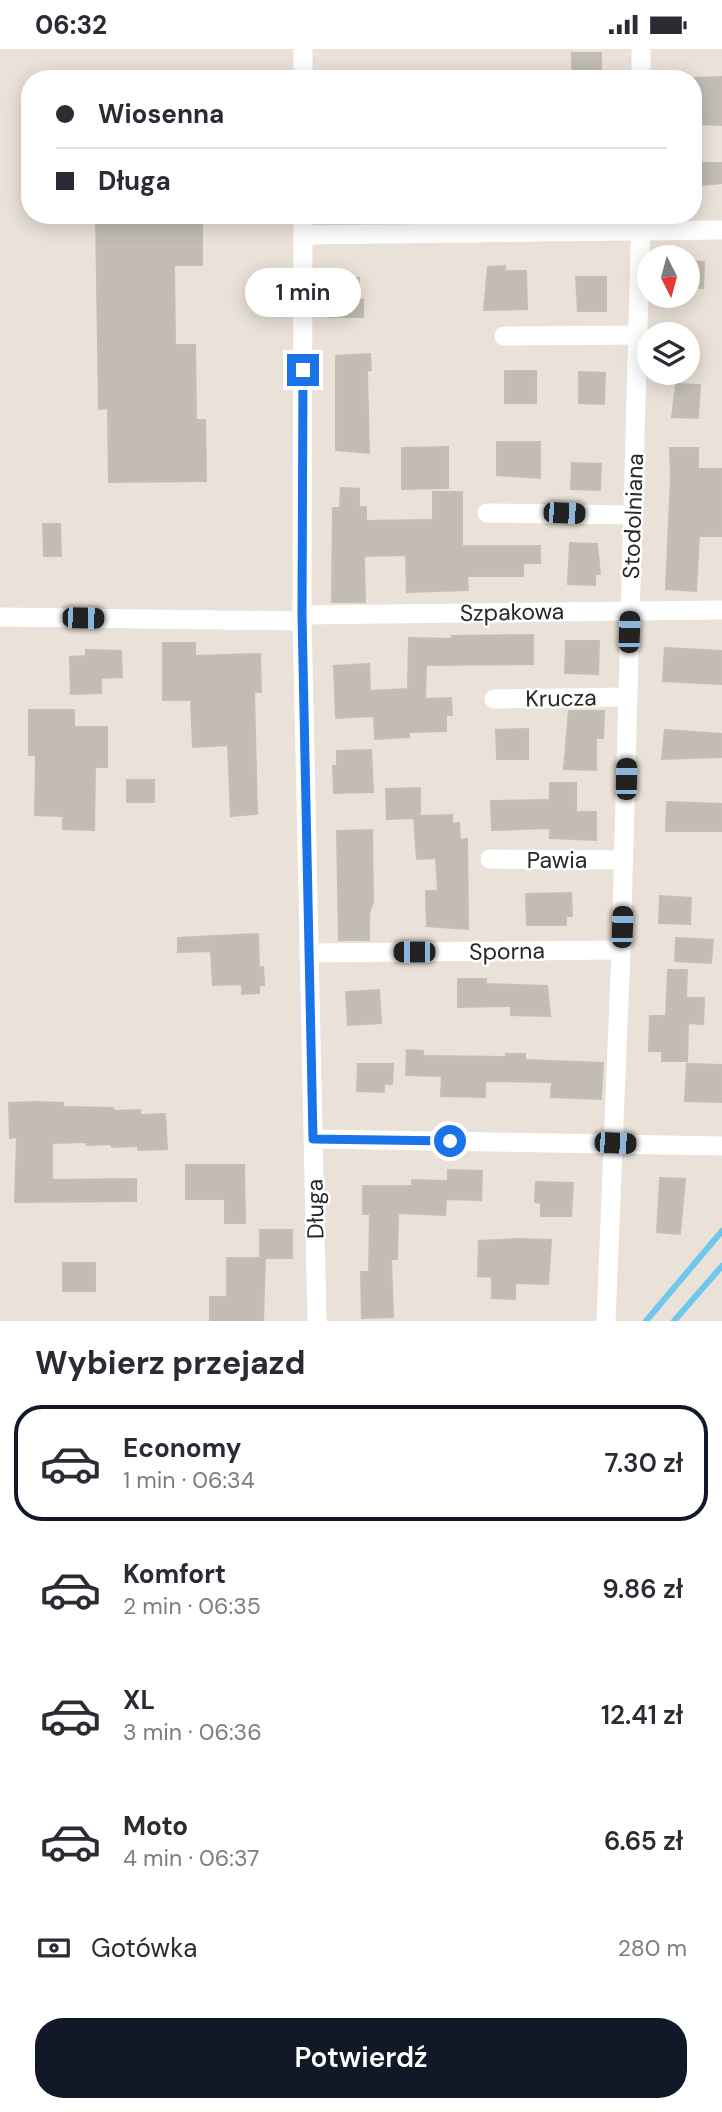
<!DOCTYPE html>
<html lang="pl">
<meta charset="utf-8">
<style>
:root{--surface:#fff;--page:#f7f7f7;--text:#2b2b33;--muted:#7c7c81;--line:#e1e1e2;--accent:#111827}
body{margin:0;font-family:"DM Sans",sans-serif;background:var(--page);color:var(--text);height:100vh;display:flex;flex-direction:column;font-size:26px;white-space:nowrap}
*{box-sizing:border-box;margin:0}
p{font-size:23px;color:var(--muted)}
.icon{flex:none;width:38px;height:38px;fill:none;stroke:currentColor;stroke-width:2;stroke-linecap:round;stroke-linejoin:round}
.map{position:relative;height:1272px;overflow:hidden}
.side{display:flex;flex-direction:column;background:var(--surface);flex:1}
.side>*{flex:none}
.hud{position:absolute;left:21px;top:21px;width:681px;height:154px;border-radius:28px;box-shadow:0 4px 18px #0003;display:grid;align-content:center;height:154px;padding:0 35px;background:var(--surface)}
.needle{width:46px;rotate:174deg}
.buttons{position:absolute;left:637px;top:196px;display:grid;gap:14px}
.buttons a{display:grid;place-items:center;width:63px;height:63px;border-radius:50%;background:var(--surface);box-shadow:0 4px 18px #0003;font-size:35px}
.end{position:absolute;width:32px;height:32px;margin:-16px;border:9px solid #1a73e8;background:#fff;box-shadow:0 0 0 4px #fff}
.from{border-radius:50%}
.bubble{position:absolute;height:49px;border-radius:24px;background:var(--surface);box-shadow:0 4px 18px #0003;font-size:23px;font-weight:600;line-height:49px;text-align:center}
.car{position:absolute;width:21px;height:42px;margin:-21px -10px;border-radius:9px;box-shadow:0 0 5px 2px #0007;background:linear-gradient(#222 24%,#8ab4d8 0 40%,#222 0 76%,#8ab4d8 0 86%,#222 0)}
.hud b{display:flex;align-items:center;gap:24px;height:66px;font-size:26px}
.hud b+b{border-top:2px solid var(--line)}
.hud i{width:18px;height:18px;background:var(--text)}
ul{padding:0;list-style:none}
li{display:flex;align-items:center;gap:21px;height:116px;margin:0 14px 10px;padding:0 21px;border:4px solid transparent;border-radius:28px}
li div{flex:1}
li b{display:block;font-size:26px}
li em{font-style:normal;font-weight:600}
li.current{border-color:var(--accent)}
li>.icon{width:63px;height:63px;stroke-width:1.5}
h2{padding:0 35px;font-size:32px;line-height:84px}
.pay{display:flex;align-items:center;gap:18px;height:77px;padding:0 35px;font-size:26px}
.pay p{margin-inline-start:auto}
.primary-button{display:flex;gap:14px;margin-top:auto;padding:14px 35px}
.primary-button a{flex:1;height:80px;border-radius:28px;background:var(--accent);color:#fff;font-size:28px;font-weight:600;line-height:80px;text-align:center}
.status{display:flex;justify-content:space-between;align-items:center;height:49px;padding:0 35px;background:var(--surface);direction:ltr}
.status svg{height:19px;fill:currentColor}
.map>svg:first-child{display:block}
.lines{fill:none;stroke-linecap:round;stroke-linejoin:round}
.stream{stroke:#6dc8eb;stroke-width:6}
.building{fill:#c2bcb5;stroke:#c4beb3;stroke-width:2}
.street{stroke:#fff;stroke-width:19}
.route{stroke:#1a73e8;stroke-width:9}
.labels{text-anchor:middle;stroke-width:5;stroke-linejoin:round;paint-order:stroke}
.street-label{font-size:23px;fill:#272727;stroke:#fff}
</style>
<div class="status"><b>06:32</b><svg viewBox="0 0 49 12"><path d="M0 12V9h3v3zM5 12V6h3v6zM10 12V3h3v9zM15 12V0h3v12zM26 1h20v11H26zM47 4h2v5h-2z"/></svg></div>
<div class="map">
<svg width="722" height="1272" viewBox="0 0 722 1272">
<rect width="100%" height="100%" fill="#eae2d8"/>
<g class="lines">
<g class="stream">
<polyline points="646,1272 722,1182"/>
<polyline points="674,1272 722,1217"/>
</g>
</g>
<g class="building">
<rect x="572" y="4" width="29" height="26"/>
<polygon points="722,28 722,76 695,75 693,29"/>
<polygon points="693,114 722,114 722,134 693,137"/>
<polygon points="96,166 202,166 202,216 174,216 175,296 195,296 196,371 205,371 206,432 109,433 108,359 99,360"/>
<polygon points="688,212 704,213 703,239 688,238"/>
<polygon points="505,217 505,222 526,222 527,260 484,261 488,218"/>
<polygon points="336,228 359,229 359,250 363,251 363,268 330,268 330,251 336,251"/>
<polygon points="576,228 606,228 606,262 578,262"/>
<polygon points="370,305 371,321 367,322 369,404 336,401 336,307"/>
<rect x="505" y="322" width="31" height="32"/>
<polygon points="579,323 605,324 604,355 579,354"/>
<polygon points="676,335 700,336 698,369 672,368"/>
<polygon points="497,393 540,393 540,429 497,426"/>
<polygon points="448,398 448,439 402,440 402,399"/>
<polygon points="670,399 698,399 698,420 722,420 722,487 699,487 696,542 666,540 671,427"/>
<polygon points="572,414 601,415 600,441 571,440"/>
<polygon points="341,439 359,440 359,458 366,458 366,472 433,471 433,443 462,443 462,497 540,497 540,514 523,514 523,527 467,527 468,541 407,543 406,506 364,507 365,553 332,553 333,459 340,459"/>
<polygon points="43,475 60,475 61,507 44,507"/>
<polygon points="570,494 597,495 600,525 595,525 595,536 568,535"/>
<polygon points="533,586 533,615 426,616 425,650 451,649 452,666 446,666 446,682 409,683 409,688 375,690 374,667 336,669 334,617 369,615 370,642 408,640 409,589 452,590 452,587"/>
<polygon points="566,592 599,592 598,625 565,624"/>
<polygon points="163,594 195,594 195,607 260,605 261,643 254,643 257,765 231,767 228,696 193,698 191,651 163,651"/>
<polygon points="665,599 722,602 722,635 663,632"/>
<polygon points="86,601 121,602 122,628 101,629 101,644 71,645 70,608 86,607"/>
<polygon points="29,661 74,661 74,678 107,678 107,718 95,718 94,781 63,780 63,767 35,766 36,706 29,706"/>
<polygon points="569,662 604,662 603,689 596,689 596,721 564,720"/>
<polygon points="528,680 528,710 497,710 496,681"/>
<polygon points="665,681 722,685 722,708 662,710"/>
<polygon points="371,701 373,743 334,744 333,717 337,717 337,702"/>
<rect x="127" y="731" width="27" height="22"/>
<polygon points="550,734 576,734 576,763 596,763 596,791 550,789 550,779 492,781 491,752 550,751"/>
<polygon points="420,739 420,767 452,766 452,775 459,774 460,791 467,790 468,880 427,877 426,842 438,842 436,809 417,810 414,769 387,770 386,740"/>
<polygon points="667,753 722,755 722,782 666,782"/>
<polygon points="372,781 373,852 369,865 369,891 339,891 337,782"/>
<polygon points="571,844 572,867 566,867 566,876 527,876 526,845"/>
<polygon points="660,847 691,849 690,875 659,874"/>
<polygon points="258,885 259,918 263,918 264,936 259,936 259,944 242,945 242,935 213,936 211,902 178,903 178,889"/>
<polygon points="676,889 713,891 711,914 675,912"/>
<polygon points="668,921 687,921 686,949 704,949 703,975 688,974 687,1012 662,1012 662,1002 649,1002 650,967 666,967"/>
<polygon points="458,930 486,930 486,935 547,937 550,967 511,966 511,957 458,958"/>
<polygon points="379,941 381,974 348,976 346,943"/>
<polygon points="407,1001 423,1002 423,1007 506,1008 506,1005 525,1005 525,1011 603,1014 601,1050 551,1048 552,1033 485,1032 485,1048 441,1047 442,1027 406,1026"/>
<polygon points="358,1015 393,1015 392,1035 384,1035 384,1043 357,1042"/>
<polygon points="687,1015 722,1016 722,1053 685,1052"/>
<polygon points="37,1053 63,1054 63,1058 113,1059 114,1062 140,1061 140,1066 165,1065 167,1100 138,1101 138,1097 112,1098 111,1095 87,1096 87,1093 52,1094 52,1131 136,1130 136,1152 15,1153 17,1088 10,1089 9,1054"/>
<polygon points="186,1116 244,1116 245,1174 225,1174 225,1150 186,1150"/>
<polygon points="448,1121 482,1122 481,1151 446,1150 445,1166 398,1164 397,1210 391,1210 393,1268 362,1269 361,1223 369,1223 370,1165 363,1165 363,1137 412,1137 412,1131 448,1132"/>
<polygon points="660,1129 685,1130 680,1185 657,1183"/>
<polygon points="536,1133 573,1134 571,1167 541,1167 541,1154 535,1153"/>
<rect x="260" y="1181" width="32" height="28"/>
<polygon points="518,1190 551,1191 548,1235 515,1234 515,1250 492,1249 492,1228 478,1227 479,1192"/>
<polygon points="227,1209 265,1209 263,1272 210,1272 210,1248 227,1248"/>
<rect x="63" y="1214" width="32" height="28"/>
</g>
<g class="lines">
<g class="street">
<polyline points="303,0 303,30"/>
<polyline points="641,0 641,30"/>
<polyline points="303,166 302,566 317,1272"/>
<polyline points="303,186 722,181"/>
<polyline points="504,287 639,286"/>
<polyline points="487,464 634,466"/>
<polyline points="302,566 722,561"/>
<polyline points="0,568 303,572"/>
<polyline points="494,650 627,648"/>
<polyline points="490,810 624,811"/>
<polyline points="310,904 621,901"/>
<polyline points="313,1090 722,1097"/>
<polyline points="606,1272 621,901 641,166"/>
</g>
</g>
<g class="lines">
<polyline class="route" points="303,321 302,566 313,1090 450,1092"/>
</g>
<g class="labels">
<g class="street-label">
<text transform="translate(633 467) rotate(-88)" y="8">Stodolniana</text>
<text transform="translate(512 563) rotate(-1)" y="8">Szpakowa</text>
<text transform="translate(561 649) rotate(-1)" y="8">Krucza</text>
<text x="557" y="819">Pawia</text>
<text transform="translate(507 902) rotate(-1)" y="8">Sporna</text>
<text transform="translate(315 1160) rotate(-91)" y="8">Długa</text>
</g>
</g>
</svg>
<div class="buttons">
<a><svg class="needle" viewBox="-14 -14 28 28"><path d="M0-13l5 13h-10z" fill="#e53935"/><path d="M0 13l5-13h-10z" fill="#7c7c81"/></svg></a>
<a><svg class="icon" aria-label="layers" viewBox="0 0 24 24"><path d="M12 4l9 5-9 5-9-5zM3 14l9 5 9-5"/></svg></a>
</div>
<i class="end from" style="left:450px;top:1092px"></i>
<i class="end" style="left:303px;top:321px"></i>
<div class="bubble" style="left:245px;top:219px;width:116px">1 min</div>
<i class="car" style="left:564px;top:464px;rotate:92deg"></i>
<i class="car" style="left:83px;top:569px;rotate:91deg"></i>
<i class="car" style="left:629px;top:583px;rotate:2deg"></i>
<i class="car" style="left:626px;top:730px;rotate:1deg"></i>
<i class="car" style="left:622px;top:878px;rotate:2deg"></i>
<i class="car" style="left:414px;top:903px;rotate:270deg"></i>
<i class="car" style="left:615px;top:1094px;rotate:92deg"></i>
<div class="hud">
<b><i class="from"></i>Wiosenna</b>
<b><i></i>Długa</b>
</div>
</div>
<section class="side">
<h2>Wybierz przejazd</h2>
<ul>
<li class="current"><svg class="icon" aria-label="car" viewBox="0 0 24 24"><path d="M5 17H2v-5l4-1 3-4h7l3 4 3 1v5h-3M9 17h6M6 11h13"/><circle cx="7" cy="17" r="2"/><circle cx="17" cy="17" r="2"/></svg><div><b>Economy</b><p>1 min · 06:34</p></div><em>7.30 zł</em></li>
<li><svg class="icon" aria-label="car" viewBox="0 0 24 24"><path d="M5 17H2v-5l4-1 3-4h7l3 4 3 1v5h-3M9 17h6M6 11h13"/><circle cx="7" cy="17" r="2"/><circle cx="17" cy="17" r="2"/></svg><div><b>Komfort</b><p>2 min · 06:35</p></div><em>9.86 zł</em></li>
<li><svg class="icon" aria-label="car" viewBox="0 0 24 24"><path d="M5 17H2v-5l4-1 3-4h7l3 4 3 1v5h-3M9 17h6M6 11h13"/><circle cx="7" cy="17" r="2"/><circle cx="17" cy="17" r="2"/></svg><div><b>XL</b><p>3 min · 06:36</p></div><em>12.41 zł</em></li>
<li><svg class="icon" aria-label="car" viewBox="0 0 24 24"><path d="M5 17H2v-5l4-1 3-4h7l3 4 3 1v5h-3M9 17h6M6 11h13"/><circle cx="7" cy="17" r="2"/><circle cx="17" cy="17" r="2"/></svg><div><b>Moto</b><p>4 min · 06:37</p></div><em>6.65 zł</em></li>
</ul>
<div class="pay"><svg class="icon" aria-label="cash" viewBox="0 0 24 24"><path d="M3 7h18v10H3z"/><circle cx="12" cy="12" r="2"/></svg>Gotówka<p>280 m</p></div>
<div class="primary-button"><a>Potwierdź</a></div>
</section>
